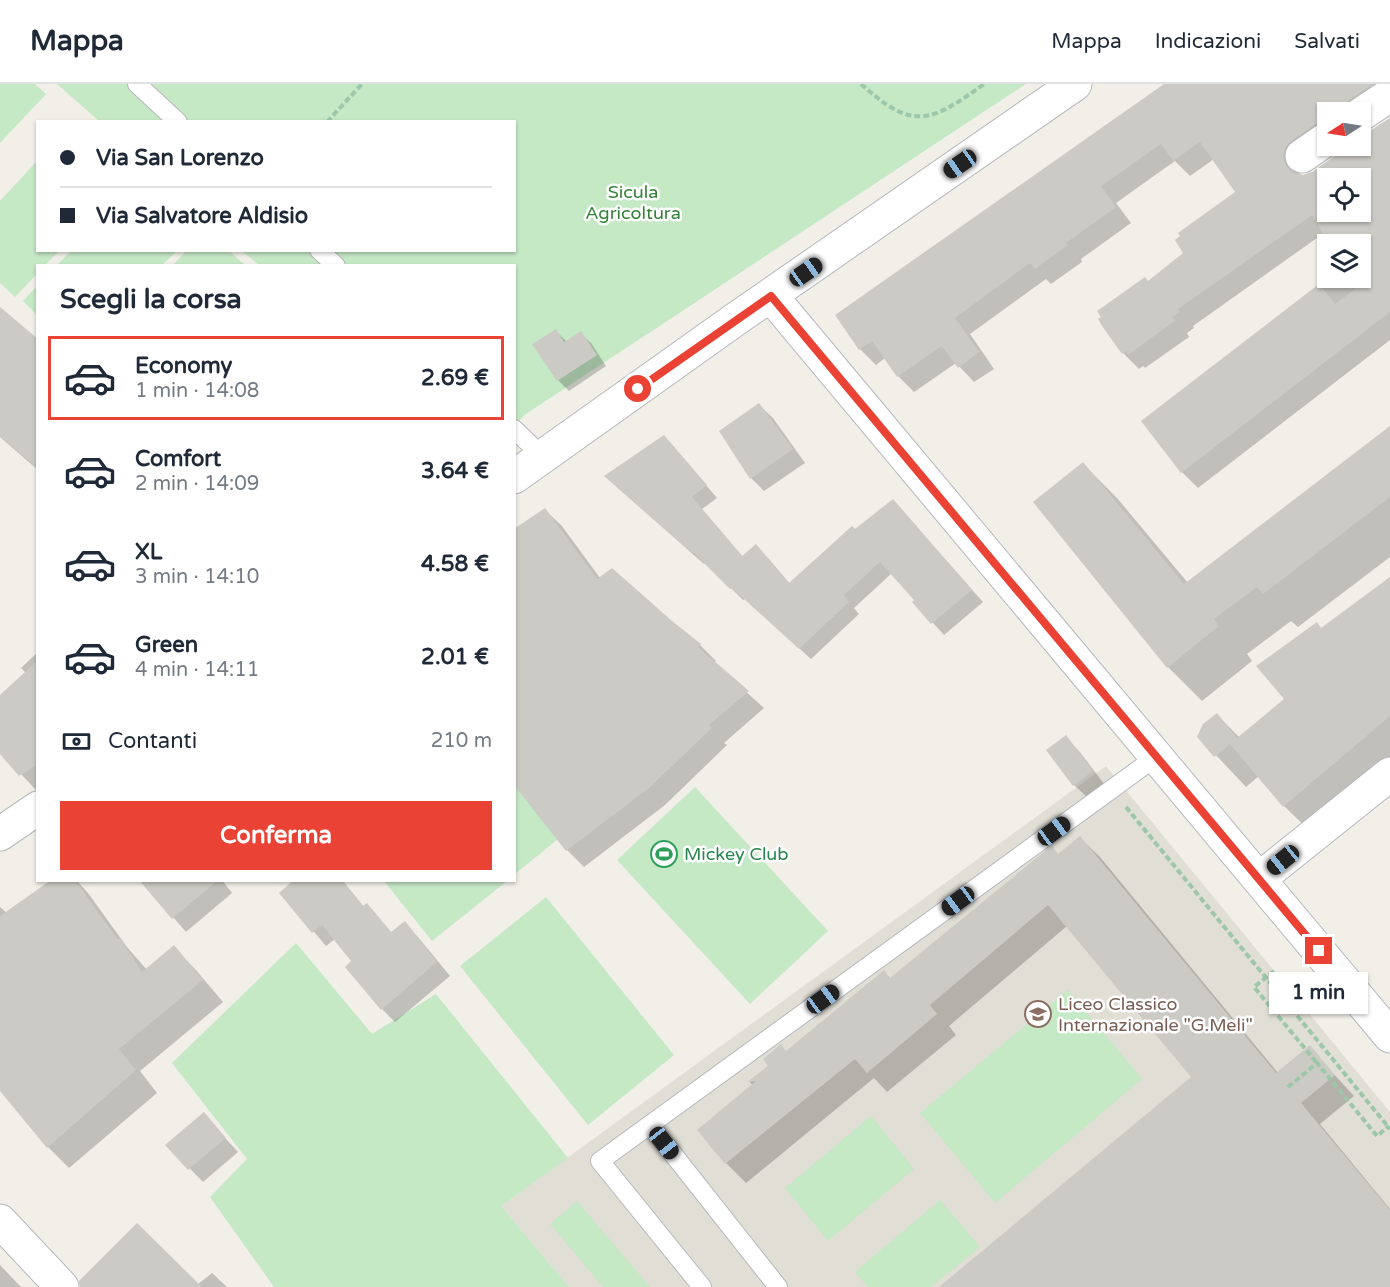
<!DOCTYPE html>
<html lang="it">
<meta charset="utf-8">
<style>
:root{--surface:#fff;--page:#f6f6f7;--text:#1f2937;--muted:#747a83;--line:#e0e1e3;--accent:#ea4335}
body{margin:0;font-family:"Varela Round",sans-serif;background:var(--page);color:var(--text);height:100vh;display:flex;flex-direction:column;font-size:22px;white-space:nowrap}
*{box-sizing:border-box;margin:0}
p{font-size:20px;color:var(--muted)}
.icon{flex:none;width:33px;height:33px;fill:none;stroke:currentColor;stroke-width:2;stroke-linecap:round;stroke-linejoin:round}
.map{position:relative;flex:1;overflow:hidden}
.side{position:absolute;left:36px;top:180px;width:480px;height:618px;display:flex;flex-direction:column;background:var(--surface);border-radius:0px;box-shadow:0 2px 4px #0004}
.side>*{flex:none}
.hud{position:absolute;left:36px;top:36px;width:480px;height:132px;border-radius:0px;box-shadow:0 2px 4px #0004;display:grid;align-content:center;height:132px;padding:0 24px;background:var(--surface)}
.needle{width:39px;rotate:258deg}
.controls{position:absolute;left:1317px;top:18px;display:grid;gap:12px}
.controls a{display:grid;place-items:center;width:54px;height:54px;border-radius:0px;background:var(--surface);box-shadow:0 2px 4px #0004;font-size:30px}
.end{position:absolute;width:27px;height:27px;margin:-14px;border:8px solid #ea4335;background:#fff;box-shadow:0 0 0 3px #fff}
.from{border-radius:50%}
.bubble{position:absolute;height:42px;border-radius:0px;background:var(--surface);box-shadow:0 2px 4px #0004;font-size:20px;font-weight:800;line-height:42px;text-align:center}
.car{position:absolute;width:18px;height:36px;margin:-18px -9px;border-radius:8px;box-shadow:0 0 4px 2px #0007;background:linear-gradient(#222 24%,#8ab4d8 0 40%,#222 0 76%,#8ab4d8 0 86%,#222 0)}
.hud b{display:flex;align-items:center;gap:21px;height:57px;font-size:22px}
.hud b+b{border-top:2px solid var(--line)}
.hud i{width:15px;height:15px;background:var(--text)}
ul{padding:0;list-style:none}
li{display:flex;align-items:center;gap:18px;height:84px;margin:0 12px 9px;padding:0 12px;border:3px solid transparent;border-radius:0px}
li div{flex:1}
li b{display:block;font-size:22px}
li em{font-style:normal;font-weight:800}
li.on{border-color:var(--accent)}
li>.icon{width:54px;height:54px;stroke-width:1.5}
h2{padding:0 24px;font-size:27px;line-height:72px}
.pay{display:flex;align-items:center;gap:15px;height:66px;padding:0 24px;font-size:22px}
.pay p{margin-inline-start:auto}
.button{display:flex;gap:12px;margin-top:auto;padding:12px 24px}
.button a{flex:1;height:69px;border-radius:0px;background:var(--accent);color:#fff;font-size:24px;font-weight:800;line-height:69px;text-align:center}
header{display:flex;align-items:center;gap:36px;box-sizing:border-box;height:84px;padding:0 30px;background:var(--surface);border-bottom:2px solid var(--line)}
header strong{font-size:28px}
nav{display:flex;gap:33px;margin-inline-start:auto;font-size:21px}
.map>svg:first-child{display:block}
.education{fill:#e1ded6}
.green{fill:#c5e8c5}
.shadow{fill:#0003;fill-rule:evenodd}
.building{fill:#cccac5;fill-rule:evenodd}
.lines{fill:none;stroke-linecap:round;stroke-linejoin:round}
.service-casing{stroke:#b5b8bc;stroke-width:20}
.minor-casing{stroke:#b5b8bc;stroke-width:35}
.path{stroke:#9cc7a9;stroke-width:4;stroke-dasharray:6 3;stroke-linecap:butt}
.service{stroke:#fff;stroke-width:18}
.minor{stroke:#fff;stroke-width:33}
.route{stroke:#ea4335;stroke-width:8}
.labels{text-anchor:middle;stroke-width:5;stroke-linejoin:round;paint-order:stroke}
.park-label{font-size:18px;fill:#348238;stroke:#fff}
.leisure-label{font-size:18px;fill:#27864d;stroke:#fff;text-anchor:start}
.education-label{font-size:18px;fill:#785e54;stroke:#fff;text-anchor:start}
</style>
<header>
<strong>Mappa</strong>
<nav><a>Mappa</a><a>Indicazioni</a><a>Salvati</a></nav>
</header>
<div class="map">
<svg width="1390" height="1203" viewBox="0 0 1390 1203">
<rect width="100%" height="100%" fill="#f1efe8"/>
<polygon class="education" points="1106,682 1390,1028 1390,1203 569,1203 501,1122"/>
<g class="green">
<polygon points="0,0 35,0 46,10 0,59"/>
<polygon points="57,0 1026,0 526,330 515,341 514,182 259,181 242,167 514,166 514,38 99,37"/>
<polygon points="37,77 38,166 59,167 45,181 38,182 37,190 15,213 0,199 0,117"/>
<polygon points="187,166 229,167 245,181 173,181"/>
<polygon points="71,167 71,166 177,167 162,181 57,181"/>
<polygon points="37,202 37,231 23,217"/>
<polygon points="514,691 563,751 515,790 514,790"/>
<polygon points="695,703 828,847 750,920 617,776"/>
<polygon points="384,797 507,797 432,857"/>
<polygon points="546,813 674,971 588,1041 460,882"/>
<polygon points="296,859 372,950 436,910 568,1074 501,1122 569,1203 274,1203 210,1113 247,1075 172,979"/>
<polygon points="1068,906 1142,995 995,1119 920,1029"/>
<polygon points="871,1032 914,1085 828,1157 785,1104"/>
<polygon points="940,1116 980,1163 931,1203 868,1203 855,1188"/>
<polygon points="577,1117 650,1203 603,1203 550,1140"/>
</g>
<g class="shadow">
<path d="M1165,0H1390L1360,28H1328V58L1301,80L1299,90L1304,92L1313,89L1340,71L1347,62H1360L1371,48L1390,35V256L1198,404L1182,388L1143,337L1329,194H1360V160H1332L1324,149L1193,242L1194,244L1187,249L1189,253L1145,284L1143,282L1139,285L1123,269L1103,242L1148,199L1185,170L1237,109L1214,75L1190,92L1175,77L1116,119L1131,139L1081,175L1082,178L1051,200L1046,195L970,250L994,285L974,298L956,279L914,308L898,292L885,274L876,281L860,265ZM1328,94H1360V128H1328Z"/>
<polygon points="0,224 38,256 38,386 0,353"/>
<polygon points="556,247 567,258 580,249 591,259 606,282 569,307 558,296 534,260"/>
<polygon points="759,321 773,334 805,379 764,407 751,394"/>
<polygon points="1390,344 1390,473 1298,543 1291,537 1247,570 1252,577 1202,617 1168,583 1083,380 1117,414 1188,499"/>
<polygon points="664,352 717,414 702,425 743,473 768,474 790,500 855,447 904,429 983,518 944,551 914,518 917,516 892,489 854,524 859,530 811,575 745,515 743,516 706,479 704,480 618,404"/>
<polygon points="545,426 562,442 600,494 671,538 700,561 716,577 714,579 764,624 724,659 727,661 665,721 584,783 567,766 514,698"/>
<polygon points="1390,510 1390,689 1315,752 1284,722 1259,692 1246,703 1199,653 1217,631 1239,653 1286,615 1321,545"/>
<polygon points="38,568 38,708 0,668 0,613 26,589 21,584"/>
<polygon points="1065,653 1079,667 1105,701 1088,714 1074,701"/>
<polygon points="1080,754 1100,773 1278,989 1309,963 1354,1012 1320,1040 1390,1125 1390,1203 941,1203 1193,993 1067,842 949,942 956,951 887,1008 874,994 746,1099 726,1079 753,1002 750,998 787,969 891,895 1059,771"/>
<polygon points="54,796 76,796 88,809 127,863 147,886 174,864 195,885 223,918 140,987 157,1009 69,1084 48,1063 0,1005 0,823 7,829"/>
<polygon points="141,796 222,796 232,809 186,848"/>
<polygon points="342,796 364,823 367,821 392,849 404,839 418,853 450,892 395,938 382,925 353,877 335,855 326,862 281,809"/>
<polygon points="203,1030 238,1068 203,1098 167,1061"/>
<polygon points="0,1181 21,1203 0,1203"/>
<polygon points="212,1189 227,1203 81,1203 197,1201"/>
</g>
<g class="building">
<path d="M1164,0H1373L1349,16L1344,22L1342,28H1328V35L1317,39L1291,57L1285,63L1283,73L1286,82L1293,89L1303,91L1312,88L1339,69L1345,62H1360V50L1370,47L1390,34V228L1181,389L1141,337L1319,200L1335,220L1372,193L1360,177V160H1330L1312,131L1178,225L1180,228L1172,233L1175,237L1129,270L1126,267L1122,270L1102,242L1098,235L1101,233L1097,227L1145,193L1148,197L1183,169L1175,156L1180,152L1178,149L1235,108L1200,58L1173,77L1161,60L1101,102L1116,123L1066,159L1068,161L1035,185L1030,179L955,234L979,268L958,284L942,262L897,293L872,257L859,266L835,231ZM1328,94H1360V128H1328Z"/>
<polygon points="0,223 38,255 38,385 0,352"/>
<polygon points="556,245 564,258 581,247 597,271 557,297 532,260"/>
<polygon points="759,319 793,365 750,395 719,347"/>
<polygon points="1390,342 1390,413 1263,510 1257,503 1214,535 1219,542 1167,584 1033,418 1083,378 1184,500"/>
<polygon points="664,351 707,401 692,413 742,472 756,460 789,499 852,442 855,445 893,415 972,506 931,540 912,518 914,516 880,478 844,511 849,518 799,565 732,504 730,505 693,468 692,469 604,392"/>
<polygon points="545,424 597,495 612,484 672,537 701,560 698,563 749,607 709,641 712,644 649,704 566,767 514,701 514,445"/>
<polygon points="1390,493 1390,632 1283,723 1230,660 1214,673 1197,653 1203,640 1217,629 1237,654 1284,615 1256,582 1317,538 1321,544"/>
<polygon points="38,576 38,680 19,692 0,670 0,611"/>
<polygon points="1066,651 1093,687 1073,702 1046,666"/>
<polygon points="1080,752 1276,989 1310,961 1335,991 1301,1019 1390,1126 1390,1203 939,1203 1191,993 1048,821 930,921 937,930 867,989 855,975 725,1080 697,1046 756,997 747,998 768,982 763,975 781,960 786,967 884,886 890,894 1035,775 1052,762 1058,770"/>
<polygon points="51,796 75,796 118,856 120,854 142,888 174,861 203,896 119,965 136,986 47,1064 0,1007 0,832"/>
<polygon points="139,796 218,796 172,835"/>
<polygon points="294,796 342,796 363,822 367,819 391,848 405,837 437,878 381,926 345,883 351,877 322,841 312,849 279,809"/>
<polygon points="204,1028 226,1054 188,1086 165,1061"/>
<polygon points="137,1139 202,1203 80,1203 79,1197"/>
</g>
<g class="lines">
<defs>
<g id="service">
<polyline points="137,0 178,38"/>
<polyline points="319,166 336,182"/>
<polyline points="514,345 543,373"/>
<polyline points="650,1041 778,1203"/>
<polyline points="702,1203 600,1077 1156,673"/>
</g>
<g id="minor">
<polyline points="1360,31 1390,11"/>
<polyline points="1302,72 1328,54"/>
<polyline points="771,212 1390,952"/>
<polyline points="514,393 733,237 1075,0"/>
<polyline points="0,750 38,724"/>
<polyline points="1259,795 1390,690"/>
<polyline points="0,1137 62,1203"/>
</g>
</defs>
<use href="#service" class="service-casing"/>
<use href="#minor" class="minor-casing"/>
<g class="path">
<path d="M861,0C913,47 930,39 984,0"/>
<polyline points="327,38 362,0"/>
<polyline points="1126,723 1390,1045"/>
<polyline points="1274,887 1254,903 1317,979"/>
<polyline points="1288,1003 1317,979 1377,1052 1389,1042"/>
</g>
<use href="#service" class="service"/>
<use href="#minor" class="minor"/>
</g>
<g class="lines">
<polyline class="route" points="638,305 771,212 1319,867"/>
</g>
<defs>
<symbol id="stadium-ring" viewBox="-11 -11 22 22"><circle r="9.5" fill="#fff" stroke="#2e9e5b" stroke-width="1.5"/><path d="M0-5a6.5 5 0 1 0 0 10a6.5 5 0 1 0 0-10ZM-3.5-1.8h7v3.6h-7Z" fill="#2e9e5b"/></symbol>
<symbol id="school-ring" viewBox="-11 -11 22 22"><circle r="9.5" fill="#fff" stroke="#8d6e63" stroke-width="1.5"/><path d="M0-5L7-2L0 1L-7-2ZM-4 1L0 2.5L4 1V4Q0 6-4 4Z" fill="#8d6e63"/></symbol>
</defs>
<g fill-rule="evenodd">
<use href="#stadium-ring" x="649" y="755" width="30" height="30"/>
<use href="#school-ring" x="1023" y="915" width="30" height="30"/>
</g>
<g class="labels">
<g class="park-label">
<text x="633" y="114">Sicula<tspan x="633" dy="21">Agricoltura</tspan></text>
</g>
<g class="leisure-label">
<text x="684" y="776">Mickey Club</text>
</g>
<g class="education-label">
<text x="1058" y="926">Liceo Classico<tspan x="1058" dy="21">Internazionale "G.Meli"</tspan></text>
</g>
</g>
</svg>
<div class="controls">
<a><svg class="needle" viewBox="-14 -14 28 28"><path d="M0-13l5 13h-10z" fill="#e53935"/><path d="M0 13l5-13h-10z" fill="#747a83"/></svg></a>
<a><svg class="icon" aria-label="locate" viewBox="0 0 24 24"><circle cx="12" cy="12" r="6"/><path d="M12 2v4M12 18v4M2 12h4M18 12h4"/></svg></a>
<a><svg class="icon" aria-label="layers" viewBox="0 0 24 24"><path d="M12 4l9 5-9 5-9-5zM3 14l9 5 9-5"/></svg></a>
</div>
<i class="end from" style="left:638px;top:305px"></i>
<i class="end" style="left:1319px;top:867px"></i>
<div class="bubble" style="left:1269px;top:888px;width:99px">1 min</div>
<i class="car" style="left:960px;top:80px;rotate:235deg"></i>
<i class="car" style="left:806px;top:188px;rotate:55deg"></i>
<i class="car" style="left:1054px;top:747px;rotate:54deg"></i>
<i class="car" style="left:1283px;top:776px;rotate:231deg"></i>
<i class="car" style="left:958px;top:817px;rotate:234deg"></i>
<i class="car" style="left:823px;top:915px;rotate:54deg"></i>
<i class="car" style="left:664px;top:1059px;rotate:142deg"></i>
<div class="hud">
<b><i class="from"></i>Via San Lorenzo</b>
<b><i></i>Via Salvatore Aldisio</b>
</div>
<section class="side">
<h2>Scegli la corsa</h2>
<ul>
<li class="on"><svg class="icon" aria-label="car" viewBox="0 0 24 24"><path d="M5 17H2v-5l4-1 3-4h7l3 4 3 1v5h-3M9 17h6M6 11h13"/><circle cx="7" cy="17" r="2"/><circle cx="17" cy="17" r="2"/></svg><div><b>Economy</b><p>1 min · 14:08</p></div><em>2.69 €</em></li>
<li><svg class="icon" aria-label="car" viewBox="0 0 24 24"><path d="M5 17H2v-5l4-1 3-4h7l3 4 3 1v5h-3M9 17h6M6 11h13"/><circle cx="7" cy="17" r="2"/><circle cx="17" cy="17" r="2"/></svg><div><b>Comfort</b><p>2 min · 14:09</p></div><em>3.64 €</em></li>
<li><svg class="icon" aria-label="car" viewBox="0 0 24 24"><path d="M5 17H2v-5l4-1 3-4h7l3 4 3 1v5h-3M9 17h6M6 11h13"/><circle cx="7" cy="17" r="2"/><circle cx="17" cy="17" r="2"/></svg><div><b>XL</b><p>3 min · 14:10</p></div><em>4.58 €</em></li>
<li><svg class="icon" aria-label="car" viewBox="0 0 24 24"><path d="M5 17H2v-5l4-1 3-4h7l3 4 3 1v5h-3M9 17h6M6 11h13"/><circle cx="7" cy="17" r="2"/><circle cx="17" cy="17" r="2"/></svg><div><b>Green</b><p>4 min · 14:11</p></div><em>2.01 €</em></li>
</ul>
<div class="pay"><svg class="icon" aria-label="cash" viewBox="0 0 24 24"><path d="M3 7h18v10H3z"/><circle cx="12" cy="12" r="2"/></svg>Contanti<p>210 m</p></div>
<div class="button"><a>Conferma</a></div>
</section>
</div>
